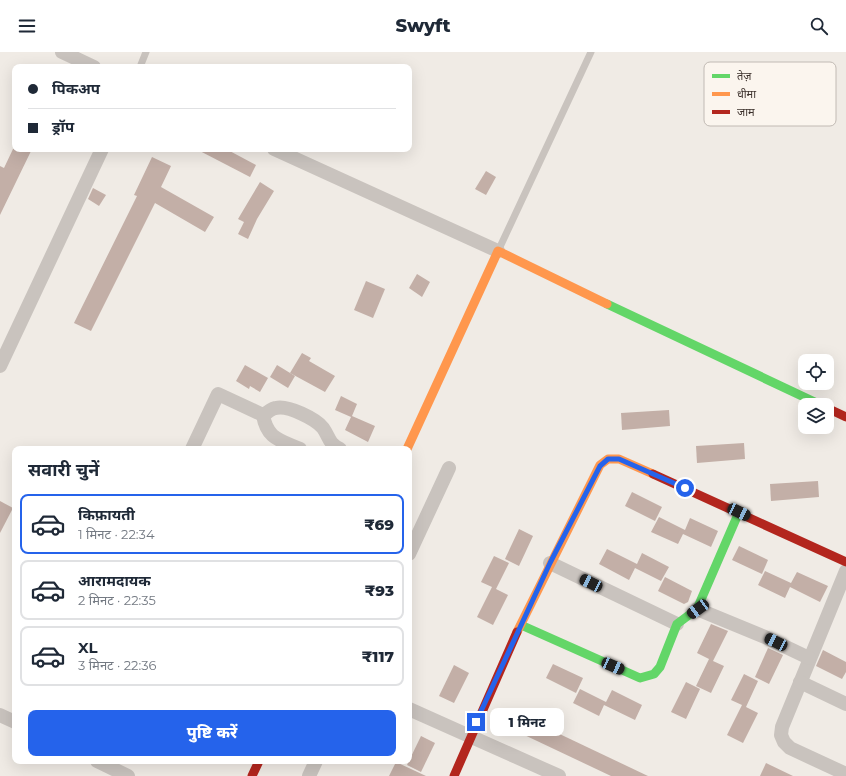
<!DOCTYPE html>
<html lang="hi">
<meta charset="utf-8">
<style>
:root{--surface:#fff;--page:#f2f2f3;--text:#1f2937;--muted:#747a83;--line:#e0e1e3;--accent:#2563eb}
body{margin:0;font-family:Montserrat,"Noto Sans Devanagari",sans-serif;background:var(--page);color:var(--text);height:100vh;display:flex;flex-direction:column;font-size:15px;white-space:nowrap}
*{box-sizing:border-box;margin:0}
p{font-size:13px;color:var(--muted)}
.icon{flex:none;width:22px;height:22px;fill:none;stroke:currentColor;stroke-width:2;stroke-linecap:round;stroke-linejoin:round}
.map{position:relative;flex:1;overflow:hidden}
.sheet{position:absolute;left:12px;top:394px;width:400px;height:318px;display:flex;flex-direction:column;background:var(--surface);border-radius:8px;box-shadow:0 4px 16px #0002}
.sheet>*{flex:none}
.banner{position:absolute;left:12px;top:12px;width:400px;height:88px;border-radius:8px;box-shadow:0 4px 16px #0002;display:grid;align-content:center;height:88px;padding:0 16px;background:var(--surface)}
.buttons{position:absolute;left:798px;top:302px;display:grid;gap:8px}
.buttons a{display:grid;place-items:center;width:36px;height:36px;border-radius:8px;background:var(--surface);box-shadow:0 4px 16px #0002;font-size:20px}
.end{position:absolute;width:18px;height:18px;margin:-9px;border:5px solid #2563eb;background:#fff;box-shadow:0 0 0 2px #fff}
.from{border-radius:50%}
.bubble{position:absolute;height:28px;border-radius:8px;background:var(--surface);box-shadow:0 4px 16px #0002;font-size:13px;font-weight:800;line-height:28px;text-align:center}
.car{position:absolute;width:12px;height:24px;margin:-12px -6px;border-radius:5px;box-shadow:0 0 3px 1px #0007;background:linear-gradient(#222 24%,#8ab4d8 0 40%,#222 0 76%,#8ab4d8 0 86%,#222 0)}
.banner b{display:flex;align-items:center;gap:14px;height:38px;font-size:15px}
.banner b+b{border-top:1px solid var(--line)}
.banner i{width:10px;height:10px;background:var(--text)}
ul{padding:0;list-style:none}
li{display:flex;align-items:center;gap:12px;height:60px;margin:0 8px 6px;padding:0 8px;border:2px solid var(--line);border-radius:8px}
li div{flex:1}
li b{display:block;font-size:15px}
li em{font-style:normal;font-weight:800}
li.active{border-color:var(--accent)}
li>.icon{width:36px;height:36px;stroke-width:1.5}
h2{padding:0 16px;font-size:18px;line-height:48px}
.primary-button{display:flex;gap:8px;margin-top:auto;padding:8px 16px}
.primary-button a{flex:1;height:46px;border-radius:8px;background:var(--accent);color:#fff;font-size:16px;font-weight:800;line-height:46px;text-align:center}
header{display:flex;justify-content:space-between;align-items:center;height:52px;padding:0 16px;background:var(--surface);font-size:18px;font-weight:800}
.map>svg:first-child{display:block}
.building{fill:#c3afa7}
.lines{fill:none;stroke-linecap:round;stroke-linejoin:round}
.lane{stroke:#c9c3be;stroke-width:7}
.street{stroke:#c9c3be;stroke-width:14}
.fast{stroke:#63d668;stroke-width:9}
.slow{stroke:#ff974d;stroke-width:9}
.jam{stroke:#b3261e;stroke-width:9}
.route{stroke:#2563eb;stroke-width:5}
.key{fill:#fbf5ee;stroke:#c1bab4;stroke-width:1}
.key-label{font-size:11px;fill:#3b302b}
</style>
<header><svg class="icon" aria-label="menu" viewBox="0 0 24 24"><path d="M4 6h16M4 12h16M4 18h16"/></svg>Swyft<svg class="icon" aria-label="search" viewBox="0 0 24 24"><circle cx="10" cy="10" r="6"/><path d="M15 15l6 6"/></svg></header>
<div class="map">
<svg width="846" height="724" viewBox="0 0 846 724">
<rect width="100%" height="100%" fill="#f0ebe5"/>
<g class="building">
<polygon points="13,97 32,97 0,163 0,114 4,116"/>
<polygon points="196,97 226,97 256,113 250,125"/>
<polygon points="152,105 171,114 161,135 214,165 205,180 155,151 91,279 74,271 137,144 134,143"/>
<polygon points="486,119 496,125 486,143 475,137"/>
<polygon points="260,130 274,139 257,167 248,187 238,182 244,170 238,167"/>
<polygon points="93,136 106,143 99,154 88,147"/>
<polygon points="417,222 430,230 422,245 409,236"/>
<polygon points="366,229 385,237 373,266 354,258"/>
<polygon points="302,301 311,306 309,309 335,324 325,340 290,321"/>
<polygon points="245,313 268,326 260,340 250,334 249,337 236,329"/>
<polygon points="277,313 295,324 288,336 270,325"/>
<polygon points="341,344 357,352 352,364 375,374 368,390 345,378 351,365 335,358"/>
<polygon points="669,358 670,374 622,378 621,361"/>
<polygon points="744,391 745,407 697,411 696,394"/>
<polygon points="818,429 819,445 771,449 770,432"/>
<polygon points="632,440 662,455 655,469 625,454"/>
<polygon points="0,449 13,456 0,481"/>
<polygon points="659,465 685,478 690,466 718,479 711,495 683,482 678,492 651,480"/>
<polygon points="519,477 533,484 519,514 505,507"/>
<polygon points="739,494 768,508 762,522 732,508"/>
<polygon points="607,497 637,512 642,501 669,515 661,529 635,516 629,528 599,512"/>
<polygon points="494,504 509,511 496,537 508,543 493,573 477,565 492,535 481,530"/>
<polygon points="765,519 791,531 797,520 828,534 820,550 790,535 785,546 758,533"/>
<polygon points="665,525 692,539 688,550 684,552 658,539"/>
<polygon points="711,572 728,579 713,609 724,614 711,641 696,634 709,607 697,601"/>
<polygon points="768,596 783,603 769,632 755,625"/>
<polygon points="823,598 846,610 846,620 842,627 816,614"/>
<polygon points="553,612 583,626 576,641 546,626"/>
<polygon points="454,613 469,621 454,651 439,644"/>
<polygon points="744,622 758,629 746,655 758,661 743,691 727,683 742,653 731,648"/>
<polygon points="686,630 700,637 686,667 671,660"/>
<polygon points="580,637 606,650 612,638 642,653 635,668 604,653 599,664 573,651"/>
<polygon points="507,657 648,724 611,724 499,671"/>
<polygon points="421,684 435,691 421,720 407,713"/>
<polygon points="396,710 426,724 389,724"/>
<polygon points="766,711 793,724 760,724"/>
</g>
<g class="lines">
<g class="lane">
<polyline points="140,15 146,0"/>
<polyline points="499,197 591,0"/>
</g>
<g class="street">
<polyline points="62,0 94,15"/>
<polyline points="274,97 498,199"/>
<polyline points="0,314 102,97"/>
<path d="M263,363C267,387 280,388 300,397"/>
<path d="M192,397L218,342L263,363C267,361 272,356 276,356C288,353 316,367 323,376C330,386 328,391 340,397"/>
<polyline points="409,502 449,416"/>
<polyline points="550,511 677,572"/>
<polyline points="846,519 782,675 781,683 784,690 790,696 846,722"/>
<polyline points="697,557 765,585 809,606"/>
<polyline points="800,630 846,652"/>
<polyline points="409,657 559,724"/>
<polyline points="0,663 15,670"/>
<polyline points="97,709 128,724"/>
<polyline points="309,724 316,709"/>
</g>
<g class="fast">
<polyline points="607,252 821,353"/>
<polyline points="521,573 640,626 654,622 660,615 677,572 697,557 739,460"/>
</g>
<g class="slow">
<polyline points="407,397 498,199 607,252"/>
<polyline points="517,580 600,413 608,407 619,407 653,422"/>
</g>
<g class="jam">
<polyline points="827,356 846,365"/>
<polyline points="653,422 846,510"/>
<polyline points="252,724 259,709"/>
<polyline points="454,724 517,580"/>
</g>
</g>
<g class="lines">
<polyline class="route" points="476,670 550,511 600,414 608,407 619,407 685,436"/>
</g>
<rect x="704" y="10" width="132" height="64" rx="6" class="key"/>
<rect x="712" y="22" width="18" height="4" fill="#63d668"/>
<rect x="712" y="40" width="18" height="4" fill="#ff974d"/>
<rect x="712" y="58" width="18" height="4" fill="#b3261e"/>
<g class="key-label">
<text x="737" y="28">तेज़</text>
<text x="737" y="46">धीमा</text>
<text x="737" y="64">जाम</text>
</g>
</svg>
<div class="buttons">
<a><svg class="icon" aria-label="locate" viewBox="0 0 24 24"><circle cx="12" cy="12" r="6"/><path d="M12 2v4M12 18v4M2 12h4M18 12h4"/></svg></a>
<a><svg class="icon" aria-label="layers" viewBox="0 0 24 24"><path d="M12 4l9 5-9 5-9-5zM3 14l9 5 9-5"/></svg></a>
</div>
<i class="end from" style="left:685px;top:436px"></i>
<i class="end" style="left:476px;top:670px"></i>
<div class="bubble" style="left:490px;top:656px;width:74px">1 मिनट</div>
<i class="car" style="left:739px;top:460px;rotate:115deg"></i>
<i class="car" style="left:591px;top:531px;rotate:296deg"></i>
<i class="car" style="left:698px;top:557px;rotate:234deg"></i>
<i class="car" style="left:776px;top:590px;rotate:296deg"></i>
<i class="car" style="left:613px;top:614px;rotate:114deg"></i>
<div class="banner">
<b><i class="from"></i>पिकअप</b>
<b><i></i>ड्रॉप</b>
</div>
<section class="sheet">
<h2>सवारी चुनें</h2>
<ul>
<li class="active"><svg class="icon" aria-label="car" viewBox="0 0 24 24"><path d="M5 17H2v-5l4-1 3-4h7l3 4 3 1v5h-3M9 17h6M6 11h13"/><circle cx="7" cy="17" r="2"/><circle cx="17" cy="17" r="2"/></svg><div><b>किफ़ायती</b><p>1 मिनट · 22:34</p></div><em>₹69</em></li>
<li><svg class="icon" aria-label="car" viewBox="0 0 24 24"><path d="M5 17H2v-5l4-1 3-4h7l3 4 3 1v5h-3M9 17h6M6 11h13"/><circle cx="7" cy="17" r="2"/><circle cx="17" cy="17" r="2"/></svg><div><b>आरामदायक</b><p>2 मिनट · 22:35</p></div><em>₹93</em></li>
<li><svg class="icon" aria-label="car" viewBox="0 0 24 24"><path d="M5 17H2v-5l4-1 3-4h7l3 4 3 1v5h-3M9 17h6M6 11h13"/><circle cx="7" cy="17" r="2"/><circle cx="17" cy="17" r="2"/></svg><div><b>XL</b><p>3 मिनट · 22:36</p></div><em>₹117</em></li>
</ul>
<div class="primary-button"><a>पुष्टि करें</a></div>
</section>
</div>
